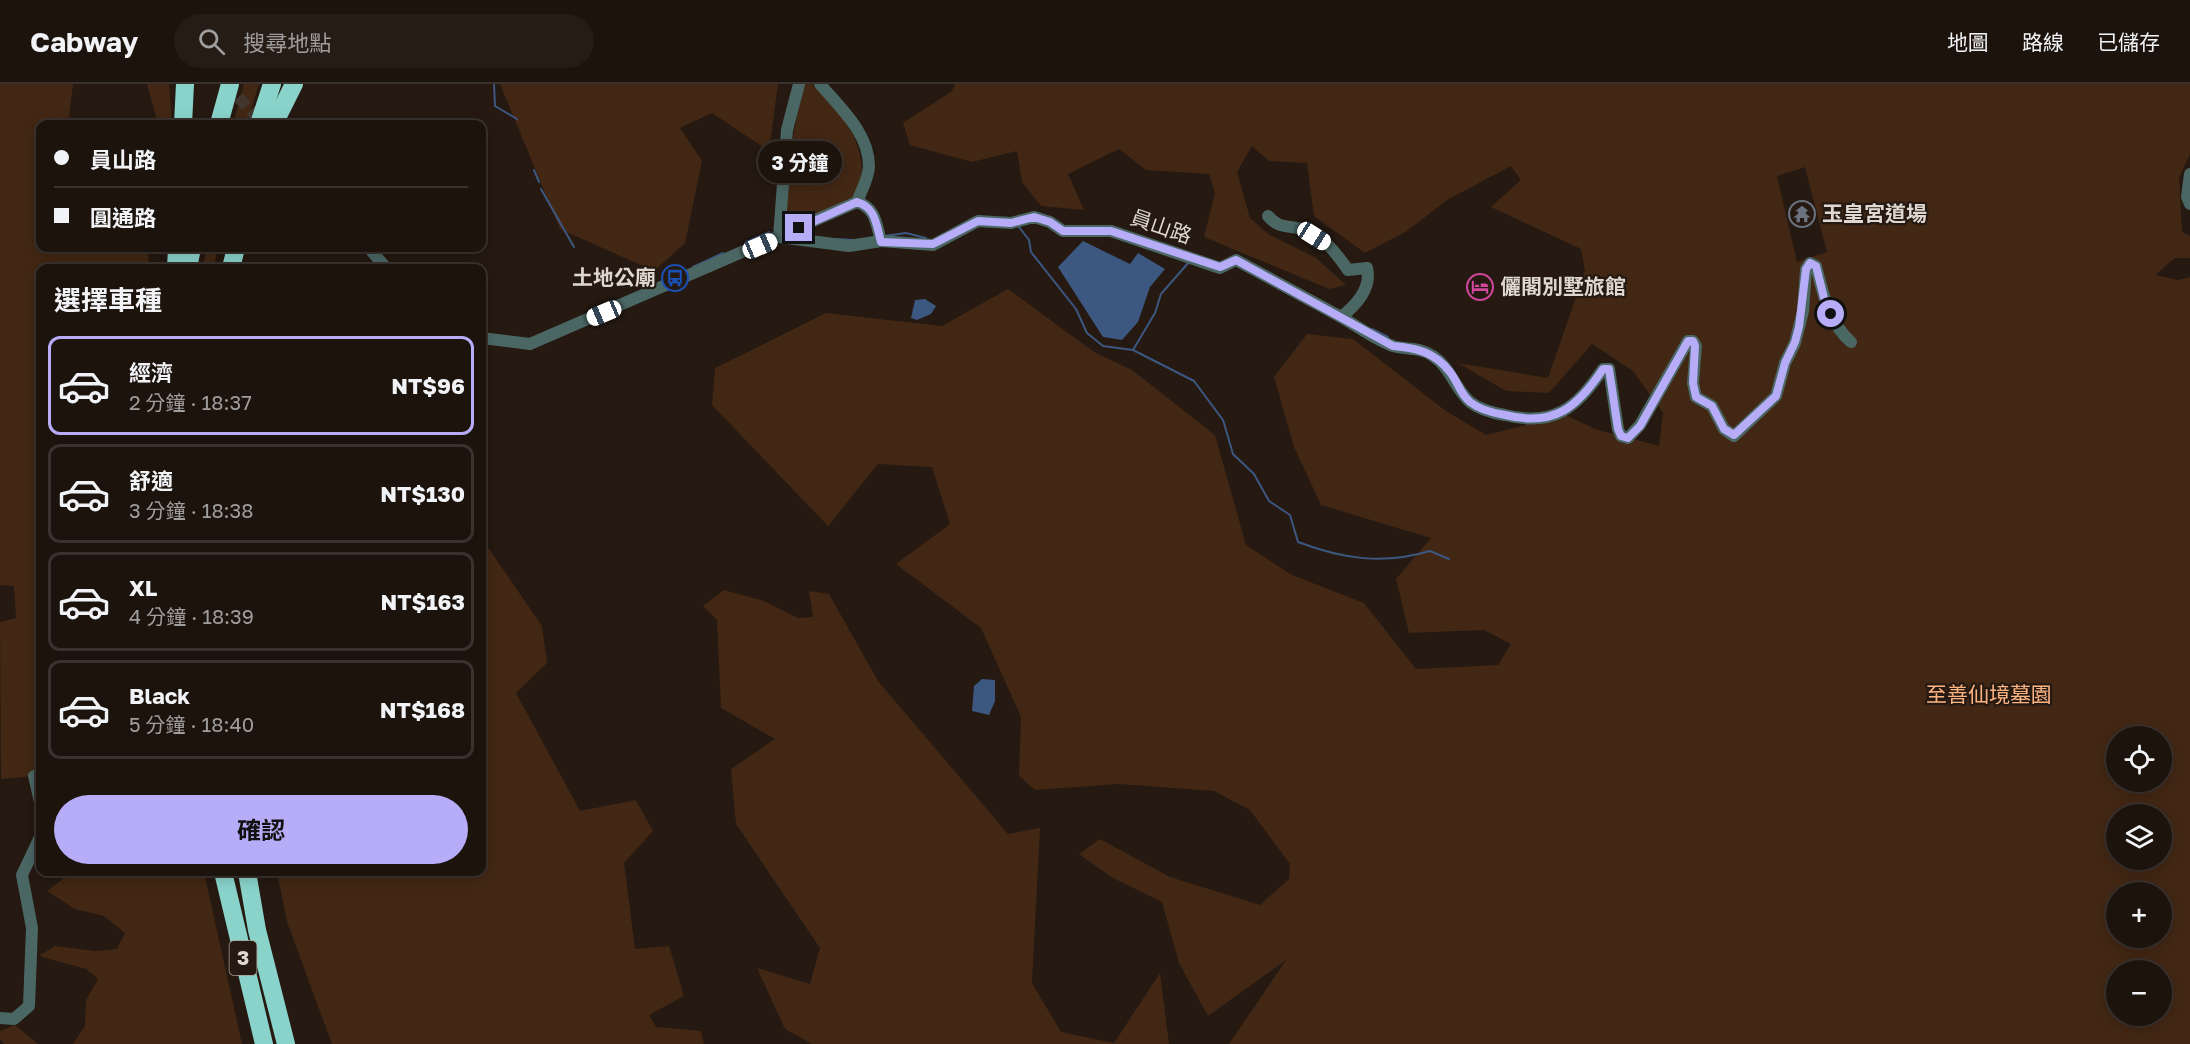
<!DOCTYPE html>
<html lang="zh-TW">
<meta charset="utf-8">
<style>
:root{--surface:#1c130d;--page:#251c16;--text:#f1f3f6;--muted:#a09e9d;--line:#3a322e;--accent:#b6acf8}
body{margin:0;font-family:"Golos Text","Noto Sans TC",sans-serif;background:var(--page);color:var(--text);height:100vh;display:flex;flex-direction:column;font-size:22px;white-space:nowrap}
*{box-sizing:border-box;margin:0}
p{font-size:20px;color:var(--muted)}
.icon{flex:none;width:33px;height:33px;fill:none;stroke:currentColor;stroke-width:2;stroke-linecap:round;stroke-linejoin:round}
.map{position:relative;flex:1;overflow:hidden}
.sheet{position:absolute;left:36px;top:180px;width:450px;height:612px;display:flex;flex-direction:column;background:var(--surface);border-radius:12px;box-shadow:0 3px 15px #0003,0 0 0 2px var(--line)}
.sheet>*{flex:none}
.hud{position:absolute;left:36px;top:36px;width:450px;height:132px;border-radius:12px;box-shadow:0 3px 15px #0003,0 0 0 2px var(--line);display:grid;align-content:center;height:132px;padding:0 18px;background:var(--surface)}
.fabs{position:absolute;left:2106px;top:642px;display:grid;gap:12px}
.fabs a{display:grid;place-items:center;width:66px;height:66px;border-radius:50%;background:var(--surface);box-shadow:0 3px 15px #0003,0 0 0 2px var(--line);font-size:30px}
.end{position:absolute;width:27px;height:27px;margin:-14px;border:8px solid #b6acf8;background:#111;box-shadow:0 0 0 3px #111}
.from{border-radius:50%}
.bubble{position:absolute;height:42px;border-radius:21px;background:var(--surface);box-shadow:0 3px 15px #0003,0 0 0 2px var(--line);font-size:20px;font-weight:700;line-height:42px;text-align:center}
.car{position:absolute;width:18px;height:36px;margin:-18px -9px;border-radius:8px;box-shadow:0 0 4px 2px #0007;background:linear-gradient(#fff 24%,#345 0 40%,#fff 0 76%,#345 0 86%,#fff 0)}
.hud b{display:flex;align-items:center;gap:21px;height:57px;font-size:22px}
.hud b+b{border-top:2px solid var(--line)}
.hud i{width:15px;height:15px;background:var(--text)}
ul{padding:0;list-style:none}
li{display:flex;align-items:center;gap:18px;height:99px;margin:0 12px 9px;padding:0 6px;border:3px solid var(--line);border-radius:12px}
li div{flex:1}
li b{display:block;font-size:22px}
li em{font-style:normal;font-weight:700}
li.current{border-color:var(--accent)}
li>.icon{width:54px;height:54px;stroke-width:1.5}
h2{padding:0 18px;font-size:27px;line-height:72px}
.primary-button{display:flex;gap:12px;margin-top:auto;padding:12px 18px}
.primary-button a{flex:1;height:69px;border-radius:36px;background:var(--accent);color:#111;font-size:24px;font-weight:700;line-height:69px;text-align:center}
header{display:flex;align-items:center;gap:36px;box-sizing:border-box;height:84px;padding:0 30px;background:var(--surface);border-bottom:2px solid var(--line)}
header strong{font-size:28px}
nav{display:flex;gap:33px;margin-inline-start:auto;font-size:21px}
.search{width:420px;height:54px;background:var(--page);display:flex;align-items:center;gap:15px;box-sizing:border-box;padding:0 21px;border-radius:33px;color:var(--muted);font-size:22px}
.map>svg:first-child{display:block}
.green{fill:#422714;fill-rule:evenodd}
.water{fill:#3c5780}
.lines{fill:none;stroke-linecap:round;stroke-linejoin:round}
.stream{stroke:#3c5780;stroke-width:2}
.minor-tunnel{stroke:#41362e;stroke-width:12;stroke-dasharray:12 6;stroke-linecap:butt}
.minor{stroke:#4b6764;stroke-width:12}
.highway{stroke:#89d3cb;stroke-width:18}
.route{stroke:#b6acf8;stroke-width:8}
.labels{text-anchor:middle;stroke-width:4.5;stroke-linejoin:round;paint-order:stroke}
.shield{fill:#251911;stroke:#a79e97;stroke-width:1.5}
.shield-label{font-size:20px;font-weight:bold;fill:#dfd7d1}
.poi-label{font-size:21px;font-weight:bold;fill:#dfd7d1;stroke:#251911;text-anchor:start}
.street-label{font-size:21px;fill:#dfd7d1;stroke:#251911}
.park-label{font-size:21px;fill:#fcb483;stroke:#251911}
</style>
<header>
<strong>Cabway</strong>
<div class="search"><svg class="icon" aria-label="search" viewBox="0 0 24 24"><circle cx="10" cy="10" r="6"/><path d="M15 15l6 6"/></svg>搜尋地點</div>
<nav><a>地圖</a><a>路線</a><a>已儲存</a></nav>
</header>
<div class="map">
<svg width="2190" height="960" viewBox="0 0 2190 960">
<rect width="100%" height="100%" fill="#251911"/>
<g class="green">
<polygon points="0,0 73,0 69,33 75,40 40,40 40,164 149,164 148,184 40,184 40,675 34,692 1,695 0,538 16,534 14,502 0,501"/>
<polygon points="147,0 169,0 172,40 158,40"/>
<polygon points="244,0 259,0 246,40 233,40"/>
<polygon points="500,0 778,0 769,67 712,29 680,44 702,77 685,159 654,187 560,145"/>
<path d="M804,0H812C850,43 862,49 864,109L784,145L794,47Z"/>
<path d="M955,0H2190V70L2179,94L2182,148L2190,152V174H2175L2155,191L2178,196L2190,193V960H1229L1286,876L1208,932L1179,879L1162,818L1113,794L1079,770L1100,755L1170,793L1260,821L1289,795L1290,780L1250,726L1214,707L1119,700L1035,706L1019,692L1021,633L981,544L896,480L950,440L932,383L878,380L828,442L712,321L715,284L826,229L942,242L1008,205L1094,268L1132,286L1215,351L1246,461L1292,491L1364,519L1416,585L1498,581L1511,560L1484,546L1409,549L1396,495L1431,454L1321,421L1294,363L1274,293L1307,250L1353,255L1446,327L1486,351L1566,331L1595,345L1659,362L1663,329L1633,287L1592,260L1549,309L1506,307L1458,279L1548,294L1585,187L1581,165L1491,123L1521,96L1511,82L1447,116L1407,147L1365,169L1314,132L1307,79L1269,77L1252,62L1237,88L1250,134L1268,150L1316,174L1346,201L1329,205L1204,153L1215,109L1209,90L1146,86L1119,65L1068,90L1084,126L1041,122L1022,98L1017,67L972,78L910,61L903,39L952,7ZM1805,83L1827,168L1797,178L1777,92ZM2116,652H2162V698H2116ZM2116,730H2162V776H2116ZM2116,808H2162V854H2116ZM2116,886H2162V932H2116Z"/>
<polygon points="206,164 217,164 214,184 203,184"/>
<polygon points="485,459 542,542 547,579 516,609 580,727 636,716 653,747 624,779 635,865 669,862 684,912 649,931 656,943 701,947 704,960 332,960 287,838 277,788 482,788 482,464"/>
<polygon points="724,506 764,517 798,534 813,533 809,507 829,510 878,597 1008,750 1040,744 1032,899 1061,948 1114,959 1160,889 1169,960 812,960 785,945 757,884 810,900 820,864 736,740 731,685 775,655 721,624 717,536 703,522"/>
<polygon points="72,788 204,788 242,960 73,960 85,942 86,916 98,895 86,885 39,872 55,862 96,867 117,865 125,849 104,832 75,825 47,807"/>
<polygon points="15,941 38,960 4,960 0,955 0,947"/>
</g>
<g class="water">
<polygon points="1083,157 1130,180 1138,169 1165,185 1150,203 1138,238 1122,256 1103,253 1058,183"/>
<polygon points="925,215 936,222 931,230 917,236 911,234 915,216"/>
<polygon points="982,595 995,596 995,617 989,631 972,627 974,602"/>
</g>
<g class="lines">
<g class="stream">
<polyline points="494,0 495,22 517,35"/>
<polyline points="534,86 539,98"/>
<polyline points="541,105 574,163"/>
<path d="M1019,143L1029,156L1031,168L1076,225L1087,249L1103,262L1133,266L1194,297L1223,336L1233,370L1254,390L1269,417L1290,431L1298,458C1343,475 1383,481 1430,467L1449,475"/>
<polyline points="885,152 906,149 926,154"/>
<polyline points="837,155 853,156"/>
<polyline points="746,158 769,148"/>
<polyline points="693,183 723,169"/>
<polyline points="1372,245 1388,253"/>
<polyline points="1133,266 1155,229 1161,210 1189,178"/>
</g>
<polyline class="minor-tunnel" points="226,0 263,40"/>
<g class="minor">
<polyline points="2190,90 2187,113 2190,120"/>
<path d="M857,118C876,124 876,140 881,157"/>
<path d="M779,153L849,162L881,157L933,161L978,137L1011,139L1034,133L1050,138L1063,147H1111L1220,184L1236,176L1341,233C1355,222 1372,204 1367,184L1348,186C1337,170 1322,150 1302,145C1287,141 1279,145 1268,132"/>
<polyline points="779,153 787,46 799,0"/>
<polyline points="369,164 386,184"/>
<path d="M1341,233C1357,242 1376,256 1393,262C1407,266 1421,263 1433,272C1451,284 1455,305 1470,318C1480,326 1493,329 1505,331C1554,343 1577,324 1603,285H1609L1618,345L1621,352L1628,354L1640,341L1688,257H1693L1696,262L1693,299L1696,313L1712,322L1724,345L1734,352L1776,312L1785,279L1795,259L1803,227L1806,185L1810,179L1816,182C1823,210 1829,239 1851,258"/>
<path d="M482,254L530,260L857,118C861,107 869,94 869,82C869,49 840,24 820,0"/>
<polyline points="34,692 40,718"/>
<polyline points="0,934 14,935 29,922 32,844 22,791 40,753"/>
</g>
<g class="highway">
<polyline points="183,40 185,0"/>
<polyline points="219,40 230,0"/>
<polyline points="259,40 272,0"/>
<polyline points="274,40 294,0"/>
<polyline points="176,184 177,164"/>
<polyline points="188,184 192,164"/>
<polyline points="231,184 236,164"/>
<polyline points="223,788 264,960"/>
<polyline points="247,788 257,846 286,960"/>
</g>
</g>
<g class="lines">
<path class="route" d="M799,144L857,118C876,124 876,140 881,158L933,160L978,137L1011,139L1034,133L1050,138L1063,147H1111L1220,183L1236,176L1393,262C1416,264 1435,268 1450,288C1458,298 1460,310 1470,318C1480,326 1493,329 1505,331C1554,343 1577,324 1603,285H1609L1618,345L1621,352L1628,354L1640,342L1688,257H1693L1695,262L1693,299L1696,313L1712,322L1724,345L1734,351L1776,312L1785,279L1795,258L1799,243L1806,185L1810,179L1816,182L1825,218L1831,230"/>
</g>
<defs>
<symbol id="temple-ring" viewBox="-11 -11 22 22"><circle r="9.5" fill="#251911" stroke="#6b7280" stroke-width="1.5"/><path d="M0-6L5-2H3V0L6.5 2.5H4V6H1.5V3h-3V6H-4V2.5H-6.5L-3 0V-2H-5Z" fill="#6b7280"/></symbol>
<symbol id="bus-ring" viewBox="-11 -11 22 22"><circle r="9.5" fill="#251911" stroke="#1a4fb4" stroke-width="1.5"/><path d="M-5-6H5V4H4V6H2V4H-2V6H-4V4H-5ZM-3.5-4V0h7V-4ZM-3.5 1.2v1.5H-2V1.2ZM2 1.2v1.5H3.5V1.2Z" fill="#1a4fb4"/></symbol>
<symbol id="hotel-ring" viewBox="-11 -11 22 22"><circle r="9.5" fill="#251911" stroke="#d1479c" stroke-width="1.5"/><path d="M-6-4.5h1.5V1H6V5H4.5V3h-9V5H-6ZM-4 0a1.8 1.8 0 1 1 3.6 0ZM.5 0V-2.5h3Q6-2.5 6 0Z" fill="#d1479c"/></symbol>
</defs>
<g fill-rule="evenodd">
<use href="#temple-ring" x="1787" y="115" width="30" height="30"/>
<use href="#bus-ring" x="660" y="179" width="30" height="30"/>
<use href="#hotel-ring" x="1465" y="188" width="30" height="30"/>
</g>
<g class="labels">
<rect class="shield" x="229.5" y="857" width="27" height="34" rx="4.5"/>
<g class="shield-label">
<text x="243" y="881">3</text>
</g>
<g class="poi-label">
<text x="1822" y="137">玉皇宮道場</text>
<text x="656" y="201" text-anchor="end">土地公廟</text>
<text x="1500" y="210">儷閣別墅旅館</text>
</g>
<g class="street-label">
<text transform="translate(1161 143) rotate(19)" y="7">員山路</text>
</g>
<g class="park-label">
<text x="1989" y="618">至善仙境墓園</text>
</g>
</g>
</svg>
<div class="fabs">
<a><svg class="icon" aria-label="locate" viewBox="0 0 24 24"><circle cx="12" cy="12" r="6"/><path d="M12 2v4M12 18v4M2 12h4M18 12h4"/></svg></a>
<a><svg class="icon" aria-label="layers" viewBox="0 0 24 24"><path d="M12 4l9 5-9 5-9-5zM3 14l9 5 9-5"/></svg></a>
<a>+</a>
<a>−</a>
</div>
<i class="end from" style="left:1831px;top:230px"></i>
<i class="end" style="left:799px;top:144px"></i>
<div class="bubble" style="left:758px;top:57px;width:84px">3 分鐘</div>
<i class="car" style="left:1314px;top:152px;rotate:122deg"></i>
<i class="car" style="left:760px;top:162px;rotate:67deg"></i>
<i class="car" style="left:604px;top:229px;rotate:247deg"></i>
<div class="hud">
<b><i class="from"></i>員山路</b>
<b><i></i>圓通路</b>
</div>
<section class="sheet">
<h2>選擇車種</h2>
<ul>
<li class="current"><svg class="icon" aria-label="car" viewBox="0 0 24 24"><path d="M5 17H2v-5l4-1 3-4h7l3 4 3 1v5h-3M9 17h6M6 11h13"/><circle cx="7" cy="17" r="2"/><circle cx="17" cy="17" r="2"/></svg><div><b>經濟</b><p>2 分鐘 · 18:37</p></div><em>NT$96</em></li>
<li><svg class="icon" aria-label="car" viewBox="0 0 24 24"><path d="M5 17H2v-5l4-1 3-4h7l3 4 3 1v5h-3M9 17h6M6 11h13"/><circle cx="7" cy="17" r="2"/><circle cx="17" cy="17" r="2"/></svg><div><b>舒適</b><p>3 分鐘 · 18:38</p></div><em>NT$130</em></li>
<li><svg class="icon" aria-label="car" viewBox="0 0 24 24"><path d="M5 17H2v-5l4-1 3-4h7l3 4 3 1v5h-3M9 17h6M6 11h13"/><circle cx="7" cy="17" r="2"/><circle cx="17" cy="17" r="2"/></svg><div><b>XL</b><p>4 分鐘 · 18:39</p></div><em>NT$163</em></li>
<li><svg class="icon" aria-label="car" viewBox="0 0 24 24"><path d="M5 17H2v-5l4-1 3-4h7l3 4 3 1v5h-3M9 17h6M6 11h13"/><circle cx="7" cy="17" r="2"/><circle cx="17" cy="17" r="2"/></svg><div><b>Black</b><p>5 分鐘 · 18:40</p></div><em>NT$168</em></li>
</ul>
<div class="primary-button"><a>確認</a></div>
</section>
</div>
